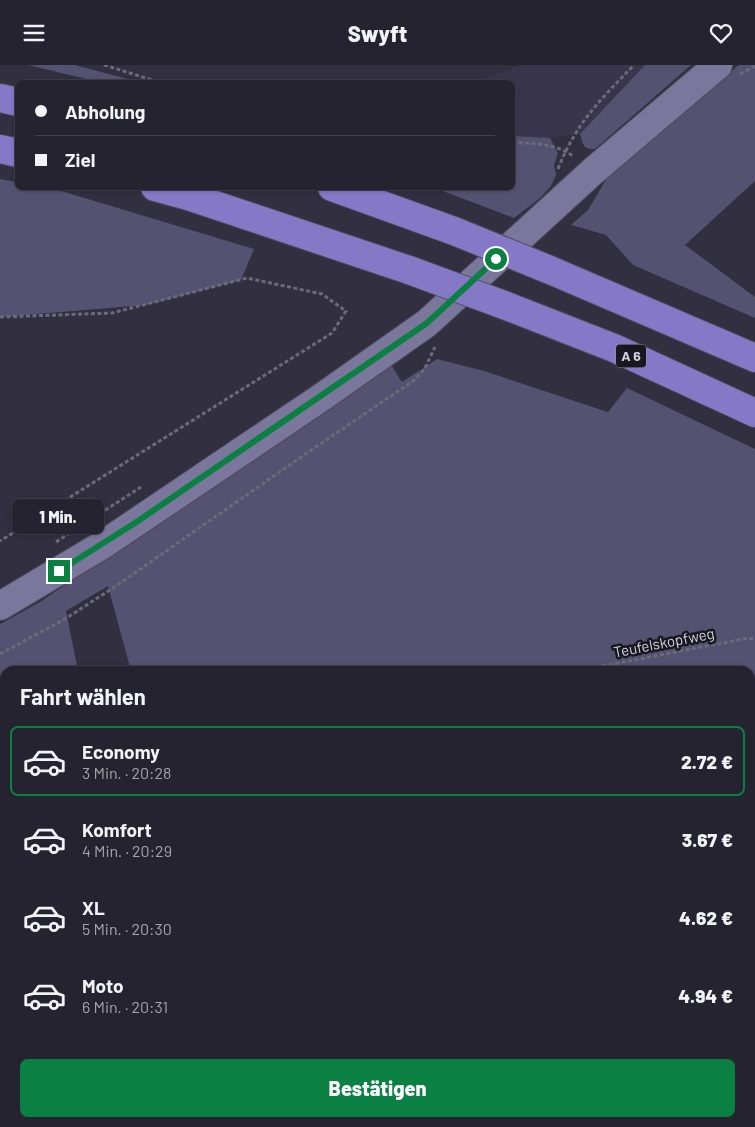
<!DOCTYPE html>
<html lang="de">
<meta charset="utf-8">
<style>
:root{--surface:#252330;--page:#312f3c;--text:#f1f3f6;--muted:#a3a4ab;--line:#42404c;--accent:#0b8043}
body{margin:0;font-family:Barlow,sans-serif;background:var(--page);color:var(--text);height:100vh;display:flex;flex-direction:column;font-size:19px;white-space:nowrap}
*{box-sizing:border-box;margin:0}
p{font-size:16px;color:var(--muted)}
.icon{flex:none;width:28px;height:28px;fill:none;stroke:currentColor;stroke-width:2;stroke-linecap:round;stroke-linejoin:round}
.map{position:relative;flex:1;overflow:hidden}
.panel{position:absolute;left:0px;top:601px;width:755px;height:461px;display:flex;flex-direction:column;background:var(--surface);border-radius:15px 15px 0 0;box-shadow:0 1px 4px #0004,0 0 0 1px var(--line)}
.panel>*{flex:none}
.banner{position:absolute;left:15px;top:15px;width:500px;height:110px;border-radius:8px;box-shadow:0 1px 4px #0004,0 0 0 1px var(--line);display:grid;align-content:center;height:110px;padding:0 20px;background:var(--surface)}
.end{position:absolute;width:22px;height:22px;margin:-11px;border:6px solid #0b8043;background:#fff;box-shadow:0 0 0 2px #fff}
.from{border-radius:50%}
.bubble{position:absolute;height:35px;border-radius:8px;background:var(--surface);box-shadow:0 1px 4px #0004,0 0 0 1px var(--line);font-size:16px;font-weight:800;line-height:35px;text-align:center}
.banner b{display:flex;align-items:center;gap:18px;height:48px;font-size:19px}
.banner b+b{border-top:1px solid var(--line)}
.banner i{width:12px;height:12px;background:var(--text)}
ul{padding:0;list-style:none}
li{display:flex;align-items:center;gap:15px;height:70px;margin:0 10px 8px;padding:0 10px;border:2px solid transparent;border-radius:8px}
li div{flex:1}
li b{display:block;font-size:19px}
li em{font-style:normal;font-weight:800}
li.current{border-color:var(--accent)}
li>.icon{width:45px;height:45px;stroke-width:1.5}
h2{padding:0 20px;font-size:22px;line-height:60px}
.action{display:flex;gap:10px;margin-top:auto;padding:10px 20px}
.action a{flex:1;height:58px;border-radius:8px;background:var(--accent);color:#fff;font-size:20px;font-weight:800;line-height:58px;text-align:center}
header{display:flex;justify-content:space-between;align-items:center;height:65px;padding:0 20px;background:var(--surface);font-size:22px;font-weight:800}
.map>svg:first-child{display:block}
.built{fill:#38354d}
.green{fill:#555170;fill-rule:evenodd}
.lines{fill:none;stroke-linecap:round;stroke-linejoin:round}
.secondary-casing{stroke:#4d4b5a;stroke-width:30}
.highway-casing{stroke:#4d4b5a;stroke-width:30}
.path{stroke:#6b6a79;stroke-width:3;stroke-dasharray:4 2.5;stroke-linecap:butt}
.secondary{stroke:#7b769c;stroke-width:28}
.highway{stroke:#8579c7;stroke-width:28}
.highway-bridge-casing{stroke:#4d4b5a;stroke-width:30;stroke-linecap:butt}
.highway-bridge{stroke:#8579c7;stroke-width:28}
.route{stroke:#0b8043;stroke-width:6}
.labels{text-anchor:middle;stroke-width:5;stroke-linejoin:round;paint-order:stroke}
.shield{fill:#191820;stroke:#9b9aa5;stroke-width:1}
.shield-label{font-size:14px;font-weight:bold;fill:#d3d2de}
.street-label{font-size:15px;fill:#d3d2de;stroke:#191820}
</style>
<header><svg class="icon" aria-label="menu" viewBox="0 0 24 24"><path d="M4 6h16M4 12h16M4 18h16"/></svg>Swyft<svg class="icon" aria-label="heart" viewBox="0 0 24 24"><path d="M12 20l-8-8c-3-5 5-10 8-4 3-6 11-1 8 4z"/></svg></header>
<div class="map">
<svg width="755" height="1062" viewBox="0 0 755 1062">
<rect width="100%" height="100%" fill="#312f40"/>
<polygon class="built" points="522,0 645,0 580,69 550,73 513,71 512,18 470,18"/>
<g class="green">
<polygon points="28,0 75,0 139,17 99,17"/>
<path d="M645,0H691L595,84C583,85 583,79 580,69Z"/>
<polygon points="739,0 755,0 755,116 685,180 755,232 755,253 633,200 606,170 571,160 588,145 610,108"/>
<polygon points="513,71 550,73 558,88 554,100 556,110 551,121 539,134 514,153 435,123 512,122"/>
<polygon points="0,114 17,117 18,122 44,123 58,125 254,184 241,215 146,240 0,252"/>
<path d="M437,294L484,306L608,347L627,323L755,384V1062H0V559L40,537L390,298L402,317ZM108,521L131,606H750V1058H5V606H78L66,546Z"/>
</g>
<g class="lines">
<defs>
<polyline id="secondary" points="0,541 104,479 322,332 427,258 592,107 718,0"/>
<g id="highway">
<polyline points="0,33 18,37"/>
<polyline points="0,84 18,88"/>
<polyline points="155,122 188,131 409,205"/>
<polyline points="332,122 454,166"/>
<polyline points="550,205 755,293"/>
<polyline points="504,240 614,283 755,348"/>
</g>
</defs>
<use href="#secondary" class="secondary-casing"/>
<use href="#highway" class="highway-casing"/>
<g class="path">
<polyline points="104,0 162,18"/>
<polyline points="740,9 755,1"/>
<path d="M512,77C533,79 557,78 574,92"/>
<path d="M558,104C576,58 600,35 634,0"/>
<polyline points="0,252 112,248 247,213 322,229 346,246 332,268 0,476"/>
<polyline points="56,477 141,422"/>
<polyline points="0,589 65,554 116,521 301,392 413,316 424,305 435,282"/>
<polyline points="577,606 748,573 755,574"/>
<polyline points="0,831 5,814"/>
<polyline points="750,865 755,863"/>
<polyline points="750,1016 755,1017"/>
<polyline points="162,1058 163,1062"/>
<polyline points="644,1058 645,1062"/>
</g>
<use href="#secondary" class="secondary"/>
<use href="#highway" class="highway"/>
<defs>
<g id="highway-bridge">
<polyline points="454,166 550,205"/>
<polyline points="409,205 504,240"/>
</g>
</defs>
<use href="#highway-bridge" class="highway-bridge-casing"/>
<use href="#highway-bridge" class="highway-bridge"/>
</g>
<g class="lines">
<polyline class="route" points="59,506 135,458 427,258 496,194"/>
</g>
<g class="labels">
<rect class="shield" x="616" y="279.5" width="30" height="23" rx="4"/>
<g class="shield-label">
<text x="631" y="296">A 6</text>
</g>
<g class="street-label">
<text transform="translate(664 578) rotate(-11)" y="5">Teufelskopfweg</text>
</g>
</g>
</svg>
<i class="end from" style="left:496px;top:194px"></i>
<i class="end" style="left:59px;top:506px"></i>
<div class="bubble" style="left:12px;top:434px;width:92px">1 Min.</div>
<div class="banner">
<b><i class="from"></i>Abholung</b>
<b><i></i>Ziel</b>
</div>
<section class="panel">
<h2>Fahrt wählen</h2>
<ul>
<li class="current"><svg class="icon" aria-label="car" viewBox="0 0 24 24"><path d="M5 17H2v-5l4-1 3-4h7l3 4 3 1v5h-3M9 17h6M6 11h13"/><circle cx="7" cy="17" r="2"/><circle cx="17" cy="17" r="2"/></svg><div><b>Economy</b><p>3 Min. · 20:28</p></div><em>2.72 €</em></li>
<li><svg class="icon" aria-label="car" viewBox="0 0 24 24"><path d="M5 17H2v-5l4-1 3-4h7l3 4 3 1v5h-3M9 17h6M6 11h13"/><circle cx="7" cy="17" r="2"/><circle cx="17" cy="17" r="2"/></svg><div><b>Komfort</b><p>4 Min. · 20:29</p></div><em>3.67 €</em></li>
<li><svg class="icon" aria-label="car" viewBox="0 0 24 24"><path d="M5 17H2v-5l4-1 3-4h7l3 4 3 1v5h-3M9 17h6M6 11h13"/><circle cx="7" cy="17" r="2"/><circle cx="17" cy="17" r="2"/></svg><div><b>XL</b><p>5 Min. · 20:30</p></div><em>4.62 €</em></li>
<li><svg class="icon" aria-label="car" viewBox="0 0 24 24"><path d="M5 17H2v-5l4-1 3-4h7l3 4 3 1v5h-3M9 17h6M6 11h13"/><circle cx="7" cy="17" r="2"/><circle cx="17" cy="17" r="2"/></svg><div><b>Moto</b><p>6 Min. · 20:31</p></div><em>4.94 €</em></li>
</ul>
<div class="action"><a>Bestätigen</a></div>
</section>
</div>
